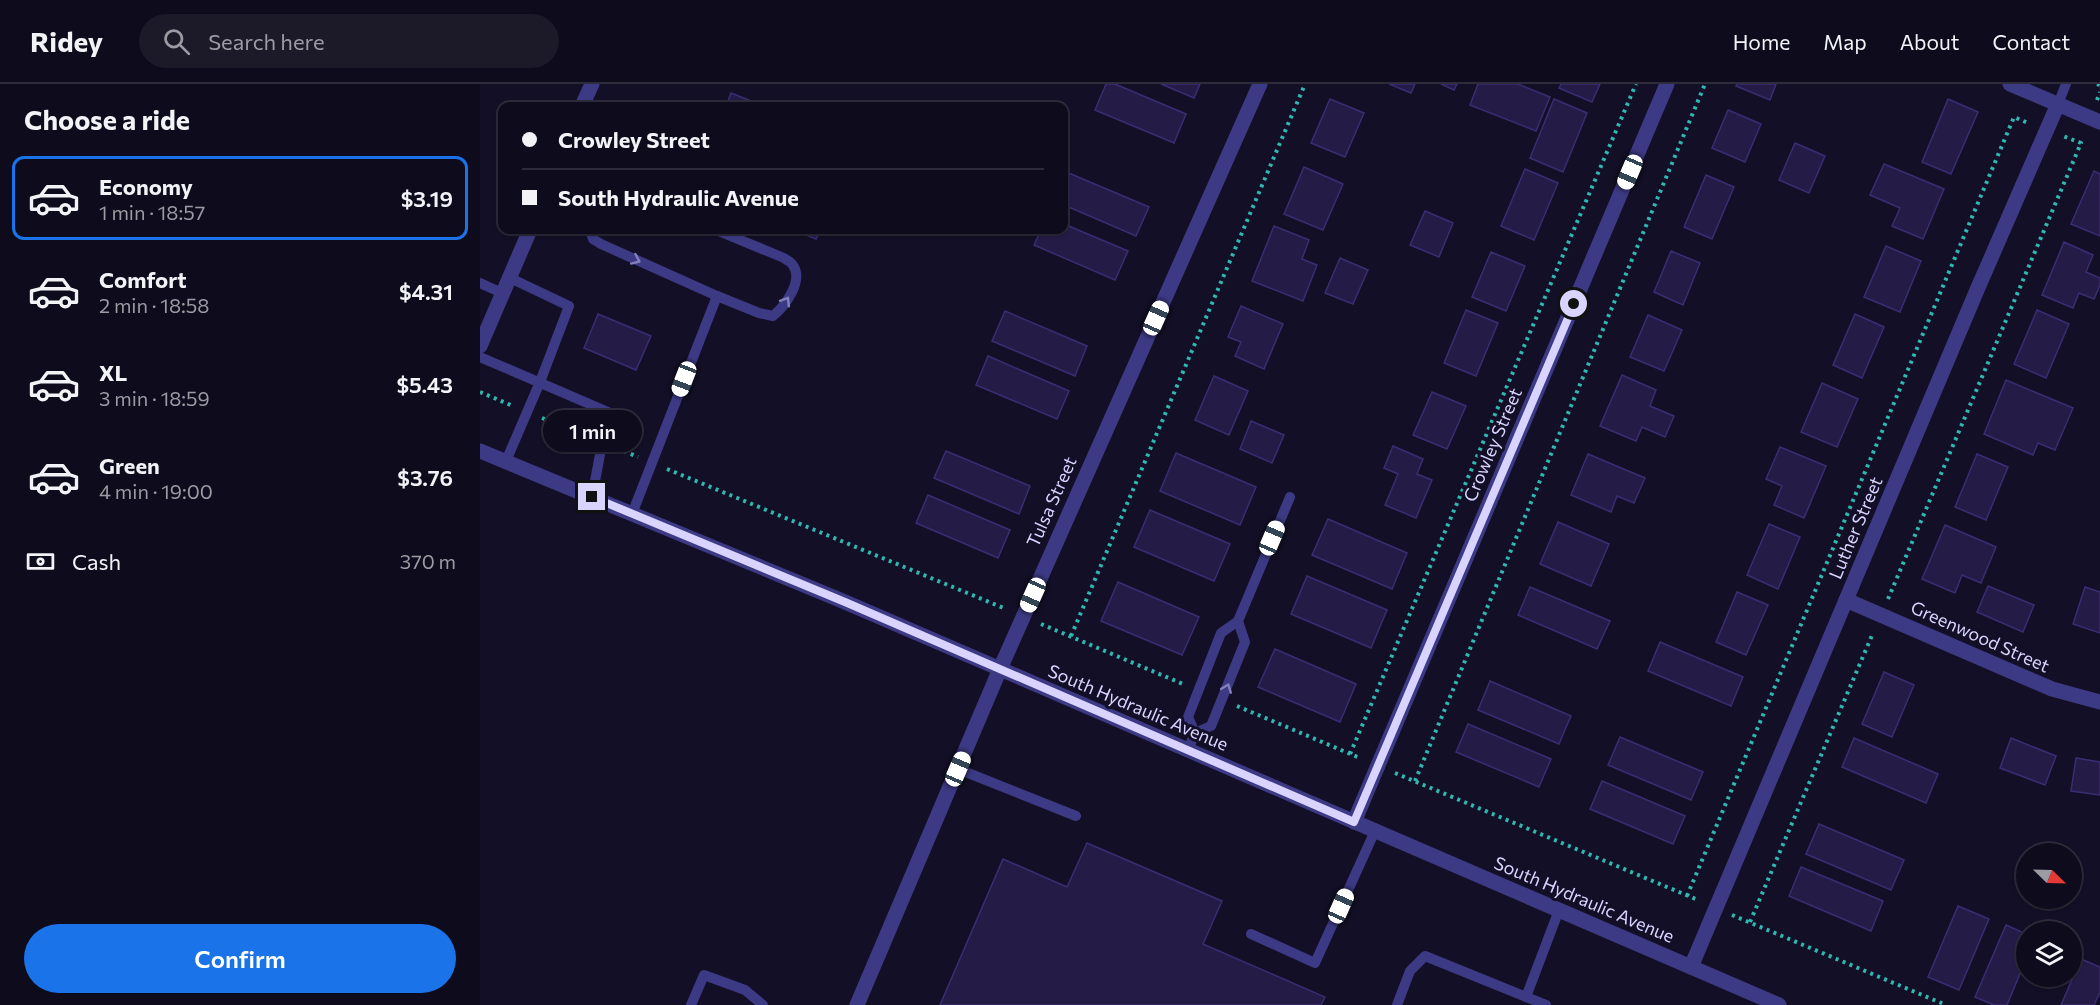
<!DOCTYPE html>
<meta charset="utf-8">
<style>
:root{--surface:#0e0b1c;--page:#1c1929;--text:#f1f3f6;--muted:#9b9ba3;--line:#2e2b3b;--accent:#1a73e8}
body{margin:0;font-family:Commissioner,sans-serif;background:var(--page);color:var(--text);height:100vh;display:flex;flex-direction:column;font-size:22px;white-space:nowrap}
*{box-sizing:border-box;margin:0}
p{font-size:20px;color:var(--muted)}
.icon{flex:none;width:33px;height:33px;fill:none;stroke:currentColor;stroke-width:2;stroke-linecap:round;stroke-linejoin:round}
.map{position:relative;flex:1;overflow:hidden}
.details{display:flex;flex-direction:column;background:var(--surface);width:480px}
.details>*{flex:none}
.top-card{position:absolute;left:18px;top:18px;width:570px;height:132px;border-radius:12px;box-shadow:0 2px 4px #0004,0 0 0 2px var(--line);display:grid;align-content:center;height:132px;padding:0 24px;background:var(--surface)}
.needle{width:39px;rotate:113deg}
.controls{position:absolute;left:1536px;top:759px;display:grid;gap:12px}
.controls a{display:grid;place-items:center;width:66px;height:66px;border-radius:50%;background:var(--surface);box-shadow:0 2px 4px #0004,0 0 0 2px var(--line);font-size:30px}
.end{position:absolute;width:27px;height:27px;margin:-14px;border:8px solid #d9d4ff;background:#111;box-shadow:0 0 0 3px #111}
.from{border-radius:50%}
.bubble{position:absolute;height:42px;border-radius:21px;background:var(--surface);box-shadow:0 2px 4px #0004,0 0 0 2px var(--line);font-size:20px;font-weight:600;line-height:42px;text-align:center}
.car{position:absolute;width:18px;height:36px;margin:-18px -9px;border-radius:8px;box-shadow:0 0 4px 2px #0007;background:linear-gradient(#fff 24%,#345 0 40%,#fff 0 76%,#345 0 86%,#fff 0)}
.top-card b{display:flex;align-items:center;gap:21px;height:57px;font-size:22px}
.top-card b+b{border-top:2px solid var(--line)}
.top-card i{width:15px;height:15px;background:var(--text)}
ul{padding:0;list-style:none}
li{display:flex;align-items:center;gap:18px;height:84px;margin:0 12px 9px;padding:0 12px;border:3px solid transparent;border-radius:12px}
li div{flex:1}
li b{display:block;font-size:22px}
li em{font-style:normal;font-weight:600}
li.current{border-color:var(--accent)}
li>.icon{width:54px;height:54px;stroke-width:1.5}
h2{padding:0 24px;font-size:27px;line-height:72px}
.pay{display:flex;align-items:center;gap:15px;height:66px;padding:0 24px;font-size:22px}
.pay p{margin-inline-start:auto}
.action{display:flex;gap:12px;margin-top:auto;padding:12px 24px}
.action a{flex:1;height:69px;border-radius:36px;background:var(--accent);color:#fff;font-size:24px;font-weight:600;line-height:69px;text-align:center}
header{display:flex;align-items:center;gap:36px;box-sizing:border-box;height:84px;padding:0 30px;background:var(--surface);border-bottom:2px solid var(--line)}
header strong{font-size:28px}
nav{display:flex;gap:33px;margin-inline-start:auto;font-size:21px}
.search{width:420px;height:54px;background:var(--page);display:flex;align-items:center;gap:15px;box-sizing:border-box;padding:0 21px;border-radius:33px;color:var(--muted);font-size:22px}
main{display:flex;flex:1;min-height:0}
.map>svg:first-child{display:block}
.building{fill:#241b47;stroke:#3b2d73;stroke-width:1.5}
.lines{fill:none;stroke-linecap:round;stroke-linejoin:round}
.path{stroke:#2fb8b0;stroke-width:4;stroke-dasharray:3 4.5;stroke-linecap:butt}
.service{stroke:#3d3a85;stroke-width:10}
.minor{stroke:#3d3a85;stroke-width:15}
.tertiary{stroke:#3d3a85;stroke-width:15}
.oneway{stroke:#837fbc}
.route{stroke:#d9d4ff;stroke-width:8}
.labels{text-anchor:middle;stroke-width:6;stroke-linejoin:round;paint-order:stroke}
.street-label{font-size:18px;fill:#d9d4ff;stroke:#130f26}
</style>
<header>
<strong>Ridey</strong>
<div class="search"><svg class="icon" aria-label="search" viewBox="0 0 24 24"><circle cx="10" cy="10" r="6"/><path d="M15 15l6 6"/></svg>Search here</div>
<nav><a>Home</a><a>Map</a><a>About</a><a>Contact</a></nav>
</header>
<main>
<section class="details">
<h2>Choose a ride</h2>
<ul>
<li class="current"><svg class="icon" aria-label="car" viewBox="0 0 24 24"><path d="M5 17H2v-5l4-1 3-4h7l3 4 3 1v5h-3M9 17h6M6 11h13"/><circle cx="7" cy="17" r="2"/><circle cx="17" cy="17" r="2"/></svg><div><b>Economy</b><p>1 min · 18:57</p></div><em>$3.19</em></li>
<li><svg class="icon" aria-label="car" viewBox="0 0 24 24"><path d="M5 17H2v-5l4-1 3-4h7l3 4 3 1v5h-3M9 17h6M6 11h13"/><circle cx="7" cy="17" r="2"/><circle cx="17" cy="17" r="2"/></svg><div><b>Comfort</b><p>2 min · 18:58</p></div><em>$4.31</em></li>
<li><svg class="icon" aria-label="car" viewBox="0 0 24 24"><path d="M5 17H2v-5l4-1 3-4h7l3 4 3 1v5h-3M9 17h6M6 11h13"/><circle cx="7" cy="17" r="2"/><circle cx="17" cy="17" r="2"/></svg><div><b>XL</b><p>3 min · 18:59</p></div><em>$5.43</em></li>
<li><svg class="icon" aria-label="car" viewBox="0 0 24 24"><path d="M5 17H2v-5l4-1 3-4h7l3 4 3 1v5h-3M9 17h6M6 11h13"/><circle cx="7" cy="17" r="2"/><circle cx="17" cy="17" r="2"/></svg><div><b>Green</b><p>4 min · 19:00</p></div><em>$3.76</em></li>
</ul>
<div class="pay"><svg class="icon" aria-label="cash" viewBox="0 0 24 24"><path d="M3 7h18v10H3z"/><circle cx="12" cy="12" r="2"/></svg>Cash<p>370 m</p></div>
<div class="action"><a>Confirm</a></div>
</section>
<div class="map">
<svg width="1620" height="921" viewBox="0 0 1620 921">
<rect width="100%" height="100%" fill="#130f26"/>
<g class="building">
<polygon points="626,0 635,0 706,30 694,59 615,26"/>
<polygon points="681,0 720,0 714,14"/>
<polygon points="909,0 935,0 931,9"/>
<polygon points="961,0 977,0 974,6"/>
<polygon points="998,0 1038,0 1070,13 1056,47 990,21"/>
<polygon points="1081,0 1120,0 1112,18 1079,4"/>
<polygon points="1257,0 1296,0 1290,16 1256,2"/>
<polygon points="251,9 284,22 246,22"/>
<polygon points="850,15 884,29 865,73 831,59"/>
<polygon points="1074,15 1107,29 1083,88 1050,74"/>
<polygon points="1468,15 1498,28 1471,90 1442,78"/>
<polygon points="1248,26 1281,40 1265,78 1232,64"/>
<polygon points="1315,59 1345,72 1329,109 1299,96"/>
<polygon points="1404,80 1464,105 1443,155 1412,142 1420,124 1390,111"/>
<polygon points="824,83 863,100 843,146 804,130"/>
<polygon points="1045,85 1078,99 1054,156 1021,142"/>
<polygon points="584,87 669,123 656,152 584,121"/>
<polygon points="1614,87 1620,90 1620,152 1591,140"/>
<polygon points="1226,91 1254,103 1232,155 1204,143"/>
<polygon points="945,127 973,139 959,173 930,161"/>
<polygon points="584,140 648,167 635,196 554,161 561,146 584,146"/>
<polygon points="794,142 829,156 822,175 837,181 823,217 772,197"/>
<polygon points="314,146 341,146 336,155"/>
<polygon points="1584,158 1613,171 1606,188 1620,194 1620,201 1614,215 1599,209 1593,224 1562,211"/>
<polygon points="1406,162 1441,177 1420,228 1384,213"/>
<polygon points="1191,167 1220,179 1203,221 1174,208"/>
<polygon points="1011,168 1045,182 1026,227 992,213"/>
<polygon points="860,174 888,186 873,220 845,209"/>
<polygon points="761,222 803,240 784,285 755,272 761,258 748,253"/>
<polygon points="986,226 1018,239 996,292 964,279"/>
<polygon points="1557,226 1589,240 1566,294 1534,280"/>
<polygon points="525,227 607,262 595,292 512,257"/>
<polygon points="118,230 171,252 156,286 104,264"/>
<polygon points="1375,230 1404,243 1382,294 1353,281"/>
<polygon points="1168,231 1202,246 1184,287 1150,273"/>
<polygon points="508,272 589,307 577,335 496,301"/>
<polygon points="1142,291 1176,306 1170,322 1194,332 1185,353 1162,343 1156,357 1120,342"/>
<polygon points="734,292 768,307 749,351 715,336"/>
<polygon points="1526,296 1593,324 1575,366 1558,359 1553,371 1504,350"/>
<polygon points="1342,299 1378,315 1357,363 1321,348"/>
<polygon points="952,308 986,322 967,365 933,351"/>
<polygon points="771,337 804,351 792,379 760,365"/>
<polygon points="913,362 943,375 937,390 952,396 936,434 905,421 918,390 904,384"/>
<polygon points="1300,363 1346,382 1324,434 1294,421 1302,402 1286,395"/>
<polygon points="466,367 550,402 539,430 454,394"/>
<polygon points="696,369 776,403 760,441 680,407"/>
<polygon points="1108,370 1165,394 1154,419 1137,412 1131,428 1091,411"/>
<polygon points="1497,370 1528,383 1506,436 1475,423"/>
<polygon points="448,411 530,446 518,474 436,439"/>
<polygon points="670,426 750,460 734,497 654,463"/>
<polygon points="848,435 927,469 912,505 832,471"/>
<polygon points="1078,438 1129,460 1111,502 1060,480"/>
<polygon points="1289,440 1320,453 1298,505 1267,491"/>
<polygon points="1465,441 1516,463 1501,499 1482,491 1475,509 1442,495"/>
<polygon points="827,492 907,526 891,564 811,530"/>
<polygon points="638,498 719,533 702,571 621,537"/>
<polygon points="1508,502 1554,521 1543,548 1497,528"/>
<polygon points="1050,503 1130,537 1117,565 1038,531"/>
<polygon points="1605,503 1620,508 1620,549 1593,540"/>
<polygon points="1257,508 1288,521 1266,571 1236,558"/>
<polygon points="1180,558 1263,593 1251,622 1168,587"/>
<polygon points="795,565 876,600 860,638 778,603"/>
<polygon points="1404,588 1434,601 1412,653 1382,640"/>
<polygon points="1010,597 1091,632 1079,660 998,626"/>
<polygon points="988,640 1071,675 1059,703 976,668"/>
<polygon points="1140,653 1223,688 1211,716 1128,681"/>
<polygon points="1374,654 1458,690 1446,719 1362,683"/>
<polygon points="1531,654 1576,672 1565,701 1520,684"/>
<polygon points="1596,674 1620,678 1620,711 1591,707"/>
<polygon points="1122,697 1205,732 1193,760 1110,725"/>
<polygon points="1339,740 1424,776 1411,806 1326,770"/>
<polygon points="607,759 742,817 723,860 845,913 841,921 460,921 523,775 587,803"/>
<polygon points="1321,783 1403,817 1391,847 1309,812"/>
<polygon points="1478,822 1509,835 1479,906 1448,893"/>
<polygon points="1526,841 1546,850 1546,875 1527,921 1514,921 1495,913"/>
<polygon points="1601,875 1620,883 1620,908 1614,921 1581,921"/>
</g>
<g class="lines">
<g class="path">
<polyline points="1617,0 1620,1"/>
<polyline points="1617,16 1620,8"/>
<polyline points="0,308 33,322"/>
<polyline points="62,334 108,352"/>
<polyline points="137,364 158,373"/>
<polyline points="187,385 526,525"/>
<polyline points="1408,515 1601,59 1583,52"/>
<polyline points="561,540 703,600"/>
<polyline points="591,552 825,0"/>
<polyline points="757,622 880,674"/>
<polyline points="870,670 1156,0"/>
<polyline points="915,689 1218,816"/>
<polyline points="935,697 1225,0"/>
<polyline points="1207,812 1534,33 1548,39"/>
<polyline points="1252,831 1466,921"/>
<polyline points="1270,838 1393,549"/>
</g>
<g class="service">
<polyline points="1578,20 1586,0"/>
<path d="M110,146L113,155L121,160L237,212L279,229L293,232C305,222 325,196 312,180C310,177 306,176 304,174L236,146"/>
<polyline points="0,199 22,209"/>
<polyline points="0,273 128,328 112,413"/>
<polyline points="26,377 60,298 89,222 30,194"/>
<polyline points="152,430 237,212"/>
<polyline points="715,649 708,633 741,549 758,537 810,413"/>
<polyline points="708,666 715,649 731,642 765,558 758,537"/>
<polyline points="478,685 596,732"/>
<polyline points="771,850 835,879 895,747"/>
<polyline points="1046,913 1079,826"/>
<polyline points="211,921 224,891 265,906 283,921"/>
<polyline points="917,921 930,887 945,872 1066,921"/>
</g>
<g class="minor">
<polyline points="1530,0 1620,38"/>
<polyline points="102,22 112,0"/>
<polyline points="0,262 50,146"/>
<polyline points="1366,516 1572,605 1620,618"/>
<polyline points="874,738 1187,0"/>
<polyline points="1211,883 1497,206 1578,20"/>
<polyline points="377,921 520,585 780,0"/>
</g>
<polyline class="tertiary" points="0,367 365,518 1299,921"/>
</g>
<defs><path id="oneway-chevron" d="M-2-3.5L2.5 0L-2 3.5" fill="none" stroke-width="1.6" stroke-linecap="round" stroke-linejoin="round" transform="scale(1.5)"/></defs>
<g class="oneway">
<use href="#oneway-chevron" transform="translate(156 176) rotate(24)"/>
<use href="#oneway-chevron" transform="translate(306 217) rotate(-58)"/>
<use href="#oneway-chevron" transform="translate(747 604) rotate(-69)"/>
</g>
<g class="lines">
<polyline class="route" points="112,413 365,518 874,738 1094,220"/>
</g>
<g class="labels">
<g class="street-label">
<text transform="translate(1013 361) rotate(-67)" y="6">Crowley Street</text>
<text transform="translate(572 418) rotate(-66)" y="6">Tulsa Street</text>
<text transform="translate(1376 444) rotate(-67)" y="6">Luther Street</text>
<text transform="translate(1500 553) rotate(24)" y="6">Greenwood Street</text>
<text transform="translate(658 624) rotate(23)" y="6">South Hydraulic Avenue</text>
<text transform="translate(1104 816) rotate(23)" y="6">South Hydraulic Avenue</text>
</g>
</g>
</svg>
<div class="controls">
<a><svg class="needle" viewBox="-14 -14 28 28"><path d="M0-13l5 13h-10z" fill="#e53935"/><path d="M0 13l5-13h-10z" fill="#9b9ba3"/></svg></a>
<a><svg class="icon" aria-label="layers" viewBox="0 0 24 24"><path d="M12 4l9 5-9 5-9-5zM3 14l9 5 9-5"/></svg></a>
</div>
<i class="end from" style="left:1094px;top:220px"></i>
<i class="end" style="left:112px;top:413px"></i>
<div class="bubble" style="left:63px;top:326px;width:99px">1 min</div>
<i class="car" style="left:1150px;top:88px;rotate:203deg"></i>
<i class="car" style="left:676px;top:234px;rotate:24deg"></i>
<i class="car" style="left:204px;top:295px;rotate:201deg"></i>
<i class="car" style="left:792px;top:454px;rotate:23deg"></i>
<i class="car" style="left:553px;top:511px;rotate:204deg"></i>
<i class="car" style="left:478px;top:685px;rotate:23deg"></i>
<i class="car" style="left:861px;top:822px;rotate:24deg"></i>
<div class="top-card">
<b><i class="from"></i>Crowley Street</b>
<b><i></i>South Hydraulic Avenue</b>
</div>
</div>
</main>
